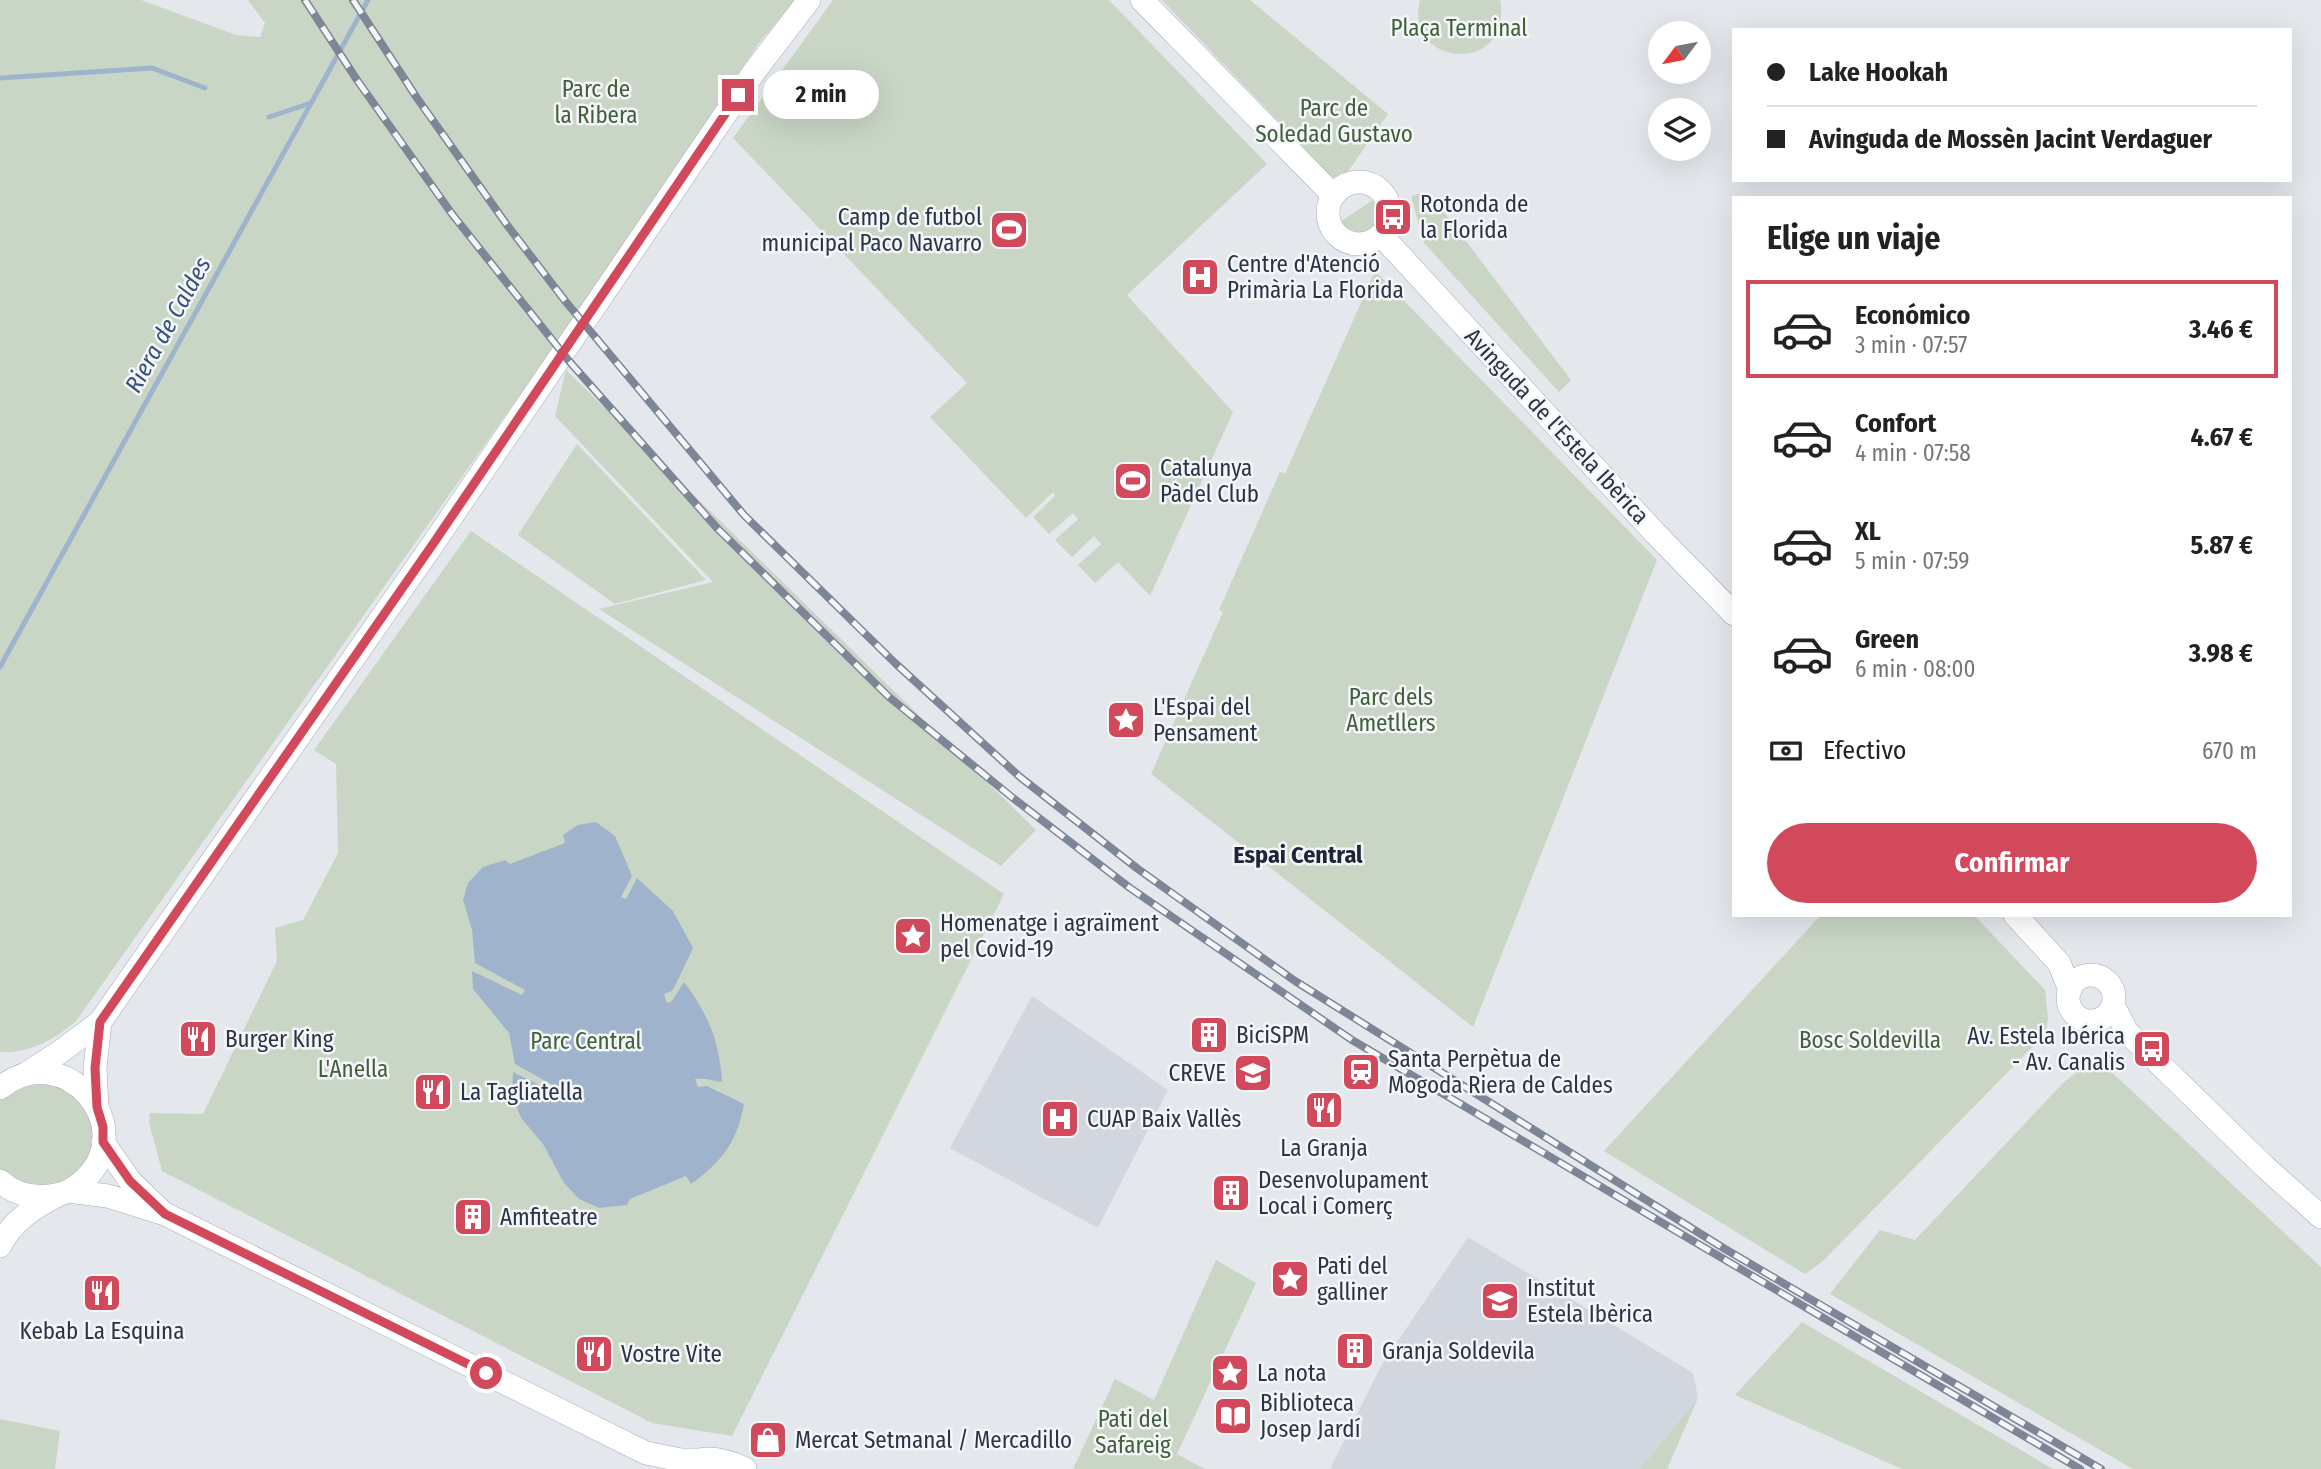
<!DOCTYPE html>
<html lang="es">
<meta charset="utf-8">
<style>
:root{--surface:#fff;--page:#f6f6f6;--text:#222;--muted:#767676;--line:#e0e0e0;--accent:#d1495b}
body{margin:0;font-family:"Fira Sans Condensed",sans-serif;background:var(--page);color:var(--text);height:100vh;display:flex;flex-direction:column;font-size:26px;white-space:nowrap}
*{box-sizing:border-box;margin:0}
p{font-size:23px;color:var(--muted)}
.icon{flex:none;width:38px;height:38px;fill:none;stroke:currentColor;stroke-width:2;stroke-linecap:round;stroke-linejoin:round}
.map{position:relative;flex:1;overflow:hidden}
.panel{position:absolute;left:1732px;top:196px;width:560px;height:721px;display:flex;flex-direction:column;background:var(--surface);border-radius:0px;box-shadow:0 7px 28px #0002}
.panel>*{flex:none}
.hud{position:absolute;left:1732px;top:28px;width:560px;height:154px;border-radius:0px;box-shadow:0 7px 28px #0002;display:grid;align-content:center;height:154px;padding:0 35px;background:var(--surface)}
.needle{width:46px;rotate:238deg}
.tools{position:absolute;left:1648px;top:21px;display:grid;gap:14px}
.tools a{display:grid;place-items:center;width:63px;height:63px;border-radius:50%;background:var(--surface);box-shadow:0 7px 28px #0002;font-size:35px}
.end{position:absolute;width:32px;height:32px;margin:-16px;border:9px solid #d1495b;background:#fff;box-shadow:0 0 0 4px #fff}
.from{border-radius:50%}
.bubble{position:absolute;height:49px;border-radius:24px;background:var(--surface);box-shadow:0 7px 28px #0002;font-size:23px;font-weight:700;line-height:49px;text-align:center}
.hud b{display:flex;align-items:center;gap:24px;height:66px;font-size:26px}
.hud b+b{border-top:2px solid var(--line)}
.hud i{width:18px;height:18px;background:var(--text)}
ul{padding:0;list-style:none}
li{display:flex;align-items:center;gap:21px;height:98px;margin:0 14px 10px;padding:0 21px;border:4px solid transparent;border-radius:0px}
li div{flex:1}
li b{display:block;font-size:26px}
li em{font-style:normal;font-weight:700}
li.current{border-color:var(--accent)}
li>.icon{width:63px;height:63px;stroke-width:1.5}
h2{padding:0 35px;font-size:32px;line-height:84px}
.pay{display:flex;align-items:center;gap:18px;height:77px;padding:0 35px;font-size:26px}
.pay p{margin-inline-start:auto}
.action{display:flex;gap:14px;margin-top:auto;padding:14px 35px}
.action a{flex:1;height:80px;border-radius:42px;background:var(--accent);color:#fff;font-size:28px;font-weight:700;line-height:80px;text-align:center}
.map>svg:first-child{display:block}
.built{fill:#d2d6de}
.green{fill:#c9d6c5}
.water{fill:#9fb4cc}
.lines{fill:none;stroke-linecap:round;stroke-linejoin:round}
.stream{stroke:#9fb4cc;stroke-width:5}
.major-casing{stroke:#a3abb8;stroke-width:24}
.major{stroke:#fff;stroke-width:23}
.rail-casing{stroke:#7d8696;stroke-width:8}
.rail{stroke:#f4f6f9;stroke-width:5;stroke-dasharray:16;stroke-linecap:butt}
.route{stroke:#d1495b;stroke-width:9}
.labels{text-anchor:middle;stroke-width:5;stroke-linejoin:round;paint-order:stroke}
.park-label{font-size:23px;fill:#3f6138;stroke:#f4f6f9}
.poi-label{font-size:23px;fill:#2b3445;stroke:#f4f6f9;text-anchor:start}
.street-label{font-size:23px;fill:#2b3445;stroke:#f4f6f9}
.water-label{font-size:24px;font-style:italic;fill:#34527a;stroke:#f4f6f9}
.neighbourhood-label{font-size:24px;font-weight:bold;fill:#1d2536;stroke:#f4f6f9}
</style>
<div class="map">
<svg width="2321" height="1469" viewBox="0 0 2321 1469">
<rect width="100%" height="100%" fill="#e4e7ec"/>
<g class="built">
<polygon points="1032,996 1168,1090 1098,1228 950,1148"/>
<polygon points="1468,1237 1693,1373 1698,1398 1640,1469 1330,1469 1381,1366"/>
</g>
<g class="green">
<path d="M0,0H141L236,35L260,37L265,23L248,0H795L759,43L549,354L76,1021C55,1039 29,1054 0,1052Z"/>
<polygon points="833,0 1109,0 1267,164 1127,295 1233,412 1150,596 1118,562 1095,583 1078,565 1101,544 1094,536 1072,557 1055,540 1078,519 1073,513 1049,534 1033,517 1055,496 1053,492 1026,518 930,417 967,383 733,138"/>
<polygon points="1162,0 1250,0 1388,114 1344,177 1332,177"/>
<path d="M1420,0H1500C1514,75 1403,69 1420,0Z"/>
<polygon points="1421,193 1429,203 1438,204 1571,380 1559,392 1424,243 1411,196"/>
<path d="M1373,200L1379,215L1390,222C1372,252 1355,251 1331,228Z"/>
<polygon points="1375,271 1657,560 1473,1027 1151,774 1223,612 1219,610 1280,472 1285,474"/>
<polygon points="566,370 1036,830 1001,866 599,609 713,582 555,416"/>
<polygon points="577,444 706,580 615,604 518,535"/>
<polygon points="471,531 1004,894 732,1436 652,1423 162,1171 149,1122 150,1113 203,1114 277,961 275,928 303,920 338,853 336,764 314,750"/>
<polygon points="1821,915 1974,915 2045,990 2048,1018 2046,1033 1823,1261 1805,1274 1604,1151"/>
<polygon points="2105,1066 2321,1267 2321,1469 2133,1469 1830,1294 1880,1230 1915,1240 2064,1082 2084,1067"/>
<polygon points="75,1082 103,1142 68,1191 0,1181 0,1088"/>
<polygon points="1216,1260 1256,1283 1177,1454 1205,1469 1073,1469 1115,1379 1154,1400"/>
<polygon points="1802,1322 2053,1469 1902,1469 1735,1395"/>
<polygon points="1698,1398 1667,1469 1640,1469"/>
<polygon points="0,1419 60,1431 55,1469 0,1469"/>
</g>
<path class="water" d="M596,822L615,836L632,876L621,897L626,899L637,878L673,911L693,948L675,986L672,991L664,994L667,1003L672,1001L684,982C708,1013 720,1043 722,1082C713,1081 704,1077 695,1079L698,1087L707,1086L744,1104C737,1142 722,1162 691,1184L686,1176L630,1199L627,1205L599,1208L579,1199L564,1183L543,1144L521,1118L512,1094L513,1072L558,1094L560,1089L515,1064L509,1033L473,989L472,971L522,995L525,990L475,963L472,930L463,900L468,883L483,867L505,860L510,864L565,843L563,835L578,825Z"/>
<g class="lines">
<g class="stream">
<polyline points="0,78 152,68 205,88"/>
<polyline points="269,117 311,103"/>
<polyline points="0,667 368,0"/>
</g>
<defs>
<g id="major">
<polyline points="1142,0 1333,195"/>
<circle cx="1359" cy="213" r="31"/>
<polyline points="1382,236 1654,532 1734,614"/>
<polyline points="2015,915 2059,963 2070,990"/>
<circle cx="2091" cy="998" r="23"/>
<polyline points="2113,1005 2127,1032 2264,1166 2321,1217"/>
<polyline points="26,1074 60,1052 100,1022 433,544 754,72 809,0"/>
<path d="M0,1088C63,1036 143,1127 83,1181C74,1189 63,1195 50,1196C32,1198 14,1194 0,1181"/>
<polyline points="97,1107 95,1068 100,1022"/>
<polyline points="103,1142 130,1181 159,1209"/>
<polyline points="68,1191 108,1196 165,1214 646,1453 681,1460 696,1460"/>
<path d="M0,1246C11,1222 33,1208 56,1196"/>
<path d="M685,1469C701,1452 726,1460 745,1469"/>
</g>
</defs>
<use href="#major" class="major-casing"/>
<use href="#major" class="major"/>
<defs>
<g id="rail">
<polyline points="305,0 357,80 452,214 569,361 717,528 889,697 1013,798 1130,888 1352,1040 2080,1469"/>
<polyline points="353,0 417,98 507,225 566,302 744,515 895,663 1020,777 1138,869 1295,981 1725,1249 2101,1469"/>
</g>
</defs>
<use href="#rail" class="rail-casing"/>
<use href="#rail" class="rail"/>
</g>
<g class="lines">
<polyline class="route" points="486,1373 165,1214 130,1181 103,1142 103,1127 97,1107 95,1068 100,1022 433,544 738,95"/>
</g>
<defs>
<symbol id="bus-square" viewBox="-11 -11 22 22"><rect x="-9" y="-9" width="18" height="18" rx="4" fill="#d1495b" stroke="#f4f6f9"/><path d="M-5-6H5V4H4V6H2V4H-2V6H-4V4H-5ZM-3.5-4V0h7V-4ZM-3.5 1.2v1.5H-2V1.2ZM2 1.2v1.5H3.5V1.2Z" fill="#fff"/></symbol>
<symbol id="stadium-square" viewBox="-11 -11 22 22"><rect x="-9" y="-9" width="18" height="18" rx="4" fill="#d1495b" stroke="#f4f6f9"/><path d="M0-5a6.5 5 0 1 0 0 10a6.5 5 0 1 0 0-10ZM-3.5-1.8h7v3.6h-7Z" fill="#fff"/></symbol>
<symbol id="hospital-square" viewBox="-11 -11 22 22"><rect x="-9" y="-9" width="18" height="18" rx="4" fill="#d1495b" stroke="#f4f6f9"/><path d="M-5-5h3v3.5h4V-5h3V5h-3V1.5h-4V5h-3Z" fill="#fff"/></symbol>
<symbol id="sight-square" viewBox="-11 -11 22 22"><rect x="-9" y="-9" width="18" height="18" rx="4" fill="#d1495b" stroke="#f4f6f9"/><path d="M0-6L1.8-2.2L6-1.7L2.9 1.2L3.7 5.4L0 3.3L-3.7 5.4L-2.9 1.2L-6-1.7L-1.8-2.2Z" fill="#fff"/></symbol>
<symbol id="building-square" viewBox="-11 -11 22 22"><rect x="-9" y="-9" width="18" height="18" rx="4" fill="#d1495b" stroke="#f4f6f9"/><path d="M-4-6H4V6H1V3H-1V6H-4ZM-2.5-4.3h1.7v1.8h-1.7ZM.8-4.3h1.7v1.8H.8ZM-2.5-1h1.7V.8h-1.7ZM.8-1h1.7V.8H.8Z" fill="#fff"/></symbol>
<symbol id="restaurant-square" viewBox="-11 -11 22 22"><rect x="-9" y="-9" width="18" height="18" rx="4" fill="#d1495b" stroke="#f4f6f9"/><path d="M-5-6h1v4h1v-4h1v4h1v-4h1v5L-1.5 .5V6h-2V.5L-5-1ZM5-6V6H3V1.5H1.5Q1.5-4 5-6Z" fill="#fff"/></symbol>
<symbol id="station-square" viewBox="-11 -11 22 22"><rect x="-9" y="-9" width="18" height="18" rx="4" fill="#d1495b" stroke="#f4f6f9"/><path d="M-3-6H3Q5-6 5-4V2Q5 4 3 4L4.5 6H3L1.5 4h-3L-3 6H-4.5L-3 4Q-5 4-5 2V-4Q-5-6-3-6ZM-3.5-4v3h7v-3ZM-3.5 1v1.5H-2V1ZM2 1v1.5H3.5V1Z" fill="#fff"/></symbol>
<symbol id="university-square" viewBox="-11 -11 22 22"><rect x="-9" y="-9" width="18" height="18" rx="4" fill="#d1495b" stroke="#f4f6f9"/><path d="M0-5L7-2L0 1L-7-2ZM-4 1L0 2.5L4 1V4Q0 6-4 4Z" fill="#fff"/></symbol>
<symbol id="school-square" viewBox="-11 -11 22 22"><rect x="-9" y="-9" width="18" height="18" rx="4" fill="#d1495b" stroke="#f4f6f9"/><path d="M0-5L7-2L0 1L-7-2ZM-4 1L0 2.5L4 1V4Q0 6-4 4Z" fill="#fff"/></symbol>
<symbol id="library-square" viewBox="-11 -11 22 22"><rect x="-9" y="-9" width="18" height="18" rx="4" fill="#d1495b" stroke="#f4f6f9"/><path d="M-6-4Q-3-5.5-.7-3.5V5Q-3 3-6 4ZM6-4Q3-5.5 .7-3.5V5Q3 3 6 4Z" fill="#fff"/></symbol>
<symbol id="shop-square" viewBox="-11 -11 22 22"><rect x="-9" y="-9" width="18" height="18" rx="4" fill="#d1495b" stroke="#f4f6f9"/><path d="M-5-2.5h2.3a2.7 3.5 0 0 1 5.4 0H5L5.5 6h-11ZM-1.5-2.5h3a1.5 2.3 0 0 0-3 0Z" fill="#fff"/></symbol>
</defs>
<g fill-rule="evenodd">
<use href="#bus-square" x="1371" y="195" width="44" height="44"/>
<use href="#stadium-square" x="987" y="208" width="44" height="44"/>
<use href="#hospital-square" x="1178" y="255" width="44" height="44"/>
<use href="#stadium-square" x="1111" y="459" width="44" height="44"/>
<use href="#sight-square" x="1104" y="698" width="44" height="44"/>
<use href="#sight-square" x="891" y="914" width="44" height="44"/>
<use href="#building-square" x="1187" y="1013" width="44" height="44"/>
<use href="#restaurant-square" x="176" y="1017" width="44" height="44"/>
<use href="#bus-square" x="2130" y="1027" width="44" height="44"/>
<use href="#station-square" x="1339" y="1050" width="44" height="44"/>
<use href="#university-square" x="1231" y="1051" width="44" height="44"/>
<use href="#restaurant-square" x="411" y="1070" width="44" height="44"/>
<use href="#restaurant-square" x="1302" y="1088" width="44" height="44"/>
<use href="#hospital-square" x="1038" y="1097" width="44" height="44"/>
<use href="#building-square" x="1209" y="1171" width="44" height="44"/>
<use href="#building-square" x="451" y="1195" width="44" height="44"/>
<use href="#sight-square" x="1268" y="1257" width="44" height="44"/>
<use href="#restaurant-square" x="80" y="1271" width="44" height="44"/>
<use href="#school-square" x="1478" y="1279" width="44" height="44"/>
<use href="#building-square" x="1333" y="1329" width="44" height="44"/>
<use href="#restaurant-square" x="572" y="1332" width="44" height="44"/>
<use href="#sight-square" x="1208" y="1351" width="44" height="44"/>
<use href="#library-square" x="1211" y="1394" width="44" height="44"/>
<use href="#shop-square" x="746" y="1418" width="44" height="44"/>
</g>
<g class="labels">
<g class="park-label">
<text x="1459" y="36">Plaça Terminal</text>
<text x="596" y="97">Parc de<tspan x="596" dy="26">la Ribera</tspan></text>
<text x="1334" y="116">Parc de<tspan x="1334" dy="26">Soledad Gustavo</tspan></text>
<text x="1391" y="705">Parc dels<tspan x="1391" dy="26">Ametllers</tspan></text>
<text x="1870" y="1048">Bosc Soldevilla</text>
<text x="586" y="1049">Parc Central</text>
<text x="353" y="1077">L'Anella</text>
<text x="1133" y="1427">Pati del<tspan x="1133" dy="26">Safareig</tspan></text>
</g>
<g class="poi-label">
<text x="1420" y="212">Rotonda de<tspan x="1420" dy="26">la Florida</tspan></text>
<text x="982" y="225" text-anchor="end">Camp de futbol<tspan x="982" dy="26">municipal Paco Navarro</tspan></text>
<text x="1227" y="272">Centre d'Atenció<tspan x="1227" dy="26">Primària La Florida</tspan></text>
<text x="1160" y="476">Catalunya<tspan x="1160" dy="26">Pàdel Club</tspan></text>
<text x="1153" y="715">L'Espai del<tspan x="1153" dy="26">Pensament</tspan></text>
<text x="940" y="931">Homenatge i agraïment<tspan x="940" dy="26">pel Covid-19</tspan></text>
<text x="1236" y="1043">BiciSPM</text>
<text x="2125" y="1044" text-anchor="end">Av. Estela Ibérica<tspan x="2125" dy="26">- Av. Canalis</tspan></text>
<text x="225" y="1047">Burger King</text>
<text x="1388" y="1067">Santa Perpètua de<tspan x="1388" dy="26">Mogoda Riera de Caldes</tspan></text>
<text x="1226" y="1081" text-anchor="end">CREVE</text>
<text x="460" y="1100">La Tagliatella</text>
<text x="1087" y="1127">CUAP Baix Vallès</text>
<text x="1324" y="1156" text-anchor="middle">La Granja</text>
<text x="1258" y="1188">Desenvolupament<tspan x="1258" dy="26">Local i Comerç</tspan></text>
<text x="500" y="1225">Amfiteatre</text>
<text x="1317" y="1274">Pati del<tspan x="1317" dy="26">galliner</tspan></text>
<text x="1527" y="1296">Institut<tspan x="1527" dy="26">Estela Ibèrica</tspan></text>
<text x="102" y="1339" text-anchor="middle">Kebab La Esquina</text>
<text x="1382" y="1359">Granja Soldevila</text>
<text x="621" y="1362">Vostre Vite</text>
<text x="1257" y="1381">La nota</text>
<text x="1260" y="1411">Biblioteca<tspan x="1260" dy="26">Josep Jardí</tspan></text>
<text x="795" y="1448">Mercat Setmanal / Mercadillo</text>
</g>
<g class="street-label">
<text transform="translate(1557 426) rotate(47)" y="8">Avinguda de l'Estela Ibèrica</text>
</g>
<g class="water-label">
<text transform="translate(168 325) rotate(-61)" y="8">Riera de Caldes</text>
</g>
<g class="neighbourhood-label">
<text x="1298" y="863">Espai Central</text>
</g>
</g>
</svg>
<div class="tools">
<a><svg class="needle" viewBox="-14 -14 28 28"><path d="M0-13l5 13h-10z" fill="#e53935"/><path d="M0 13l5-13h-10z" fill="#767676"/></svg></a>
<a><svg class="icon" aria-label="layers" viewBox="0 0 24 24"><path d="M12 4l9 5-9 5-9-5zM3 14l9 5 9-5"/></svg></a>
</div>
<i class="end from" style="left:486px;top:1373px"></i>
<i class="end" style="left:738px;top:95px"></i>
<div class="bubble" style="left:763px;top:70px;width:116px">2 min</div>
<div class="hud">
<b><i class="from"></i>Lake Hookah</b>
<b><i></i>Avinguda de Mossèn Jacint Verdaguer</b>
</div>
<section class="panel">
<h2>Elige un viaje</h2>
<ul>
<li class="current"><svg class="icon" aria-label="car" viewBox="0 0 24 24"><path d="M5 17H2v-5l4-1 3-4h7l3 4 3 1v5h-3M9 17h6M6 11h13"/><circle cx="7" cy="17" r="2"/><circle cx="17" cy="17" r="2"/></svg><div><b>Económico</b><p>3 min · 07:57</p></div><em>3.46 €</em></li>
<li><svg class="icon" aria-label="car" viewBox="0 0 24 24"><path d="M5 17H2v-5l4-1 3-4h7l3 4 3 1v5h-3M9 17h6M6 11h13"/><circle cx="7" cy="17" r="2"/><circle cx="17" cy="17" r="2"/></svg><div><b>Confort</b><p>4 min · 07:58</p></div><em>4.67 €</em></li>
<li><svg class="icon" aria-label="car" viewBox="0 0 24 24"><path d="M5 17H2v-5l4-1 3-4h7l3 4 3 1v5h-3M9 17h6M6 11h13"/><circle cx="7" cy="17" r="2"/><circle cx="17" cy="17" r="2"/></svg><div><b>XL</b><p>5 min · 07:59</p></div><em>5.87 €</em></li>
<li><svg class="icon" aria-label="car" viewBox="0 0 24 24"><path d="M5 17H2v-5l4-1 3-4h7l3 4 3 1v5h-3M9 17h6M6 11h13"/><circle cx="7" cy="17" r="2"/><circle cx="17" cy="17" r="2"/></svg><div><b>Green</b><p>6 min · 08:00</p></div><em>3.98 €</em></li>
</ul>
<div class="pay"><svg class="icon" aria-label="cash" viewBox="0 0 24 24"><path d="M3 7h18v10H3z"/><circle cx="12" cy="12" r="2"/></svg>Efectivo<p>670 m</p></div>
<div class="action"><a>Confirmar</a></div>
</section>
</div>
